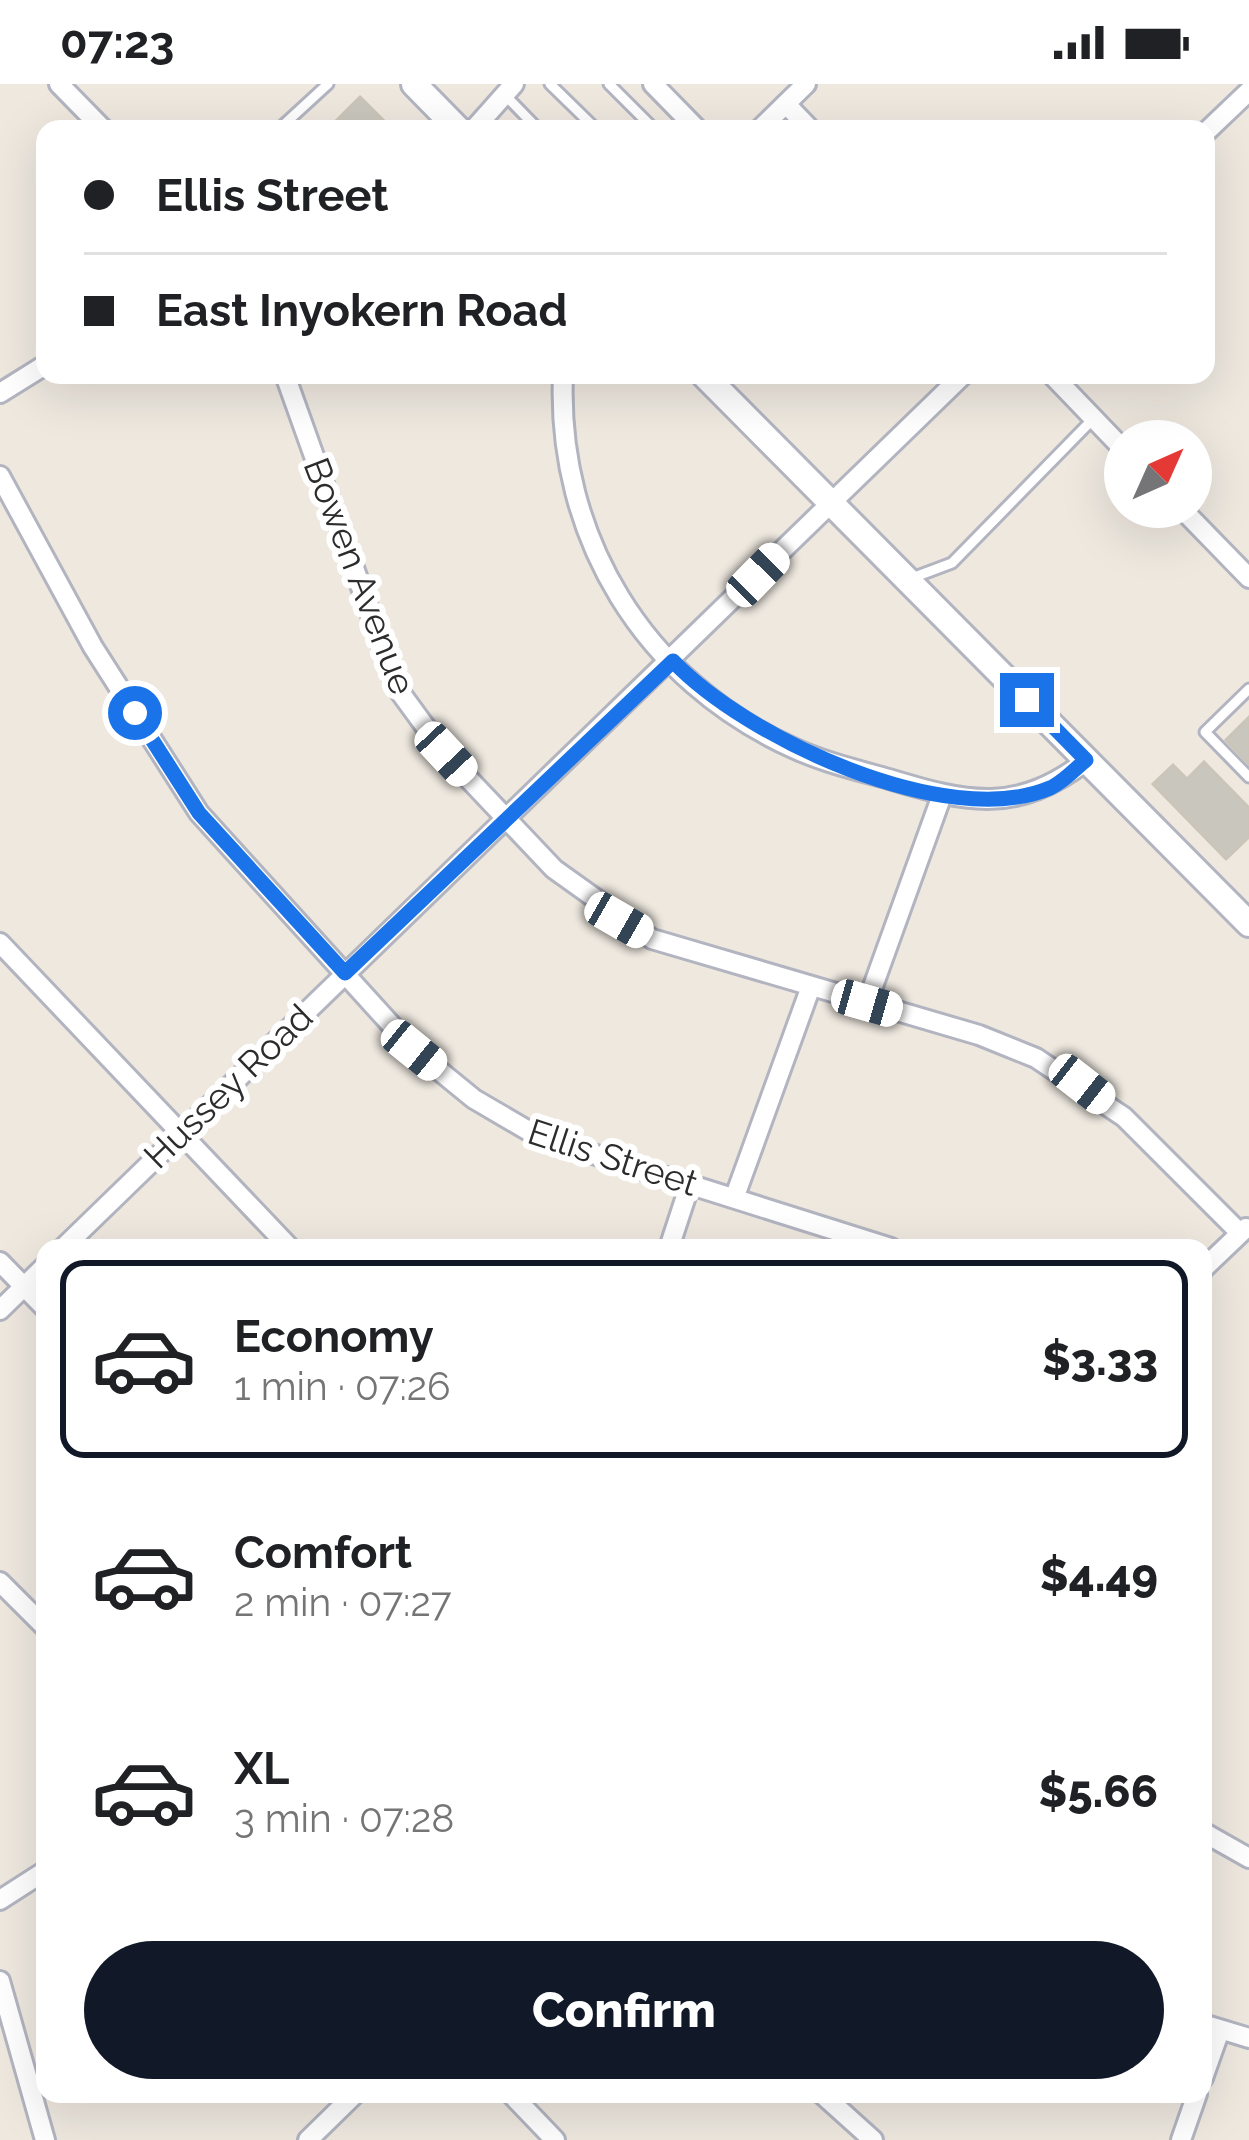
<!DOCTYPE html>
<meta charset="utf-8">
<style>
:root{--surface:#fff;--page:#f6f6f6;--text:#202124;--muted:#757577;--line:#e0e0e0;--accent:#111827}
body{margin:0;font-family:Raleway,sans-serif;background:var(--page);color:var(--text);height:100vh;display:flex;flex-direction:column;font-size:45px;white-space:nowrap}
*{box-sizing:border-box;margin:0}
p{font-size:39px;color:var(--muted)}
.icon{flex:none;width:66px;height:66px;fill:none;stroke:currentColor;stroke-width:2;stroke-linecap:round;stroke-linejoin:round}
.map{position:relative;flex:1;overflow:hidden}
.details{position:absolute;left:36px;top:1155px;width:1176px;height:864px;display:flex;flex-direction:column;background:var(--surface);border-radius:24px;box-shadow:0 12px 48px #0002}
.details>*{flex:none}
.guide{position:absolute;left:36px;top:36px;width:1179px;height:264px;border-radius:24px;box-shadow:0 12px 48px #0002;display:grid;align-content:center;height:264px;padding:0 48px;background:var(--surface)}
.needle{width:78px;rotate:45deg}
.fabs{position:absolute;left:1104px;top:336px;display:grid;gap:24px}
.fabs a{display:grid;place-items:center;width:108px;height:108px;border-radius:50%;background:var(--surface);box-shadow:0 12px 48px #0002;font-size:60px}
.end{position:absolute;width:54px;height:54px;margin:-27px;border:15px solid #1a73e8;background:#fff;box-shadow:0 0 0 6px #fff}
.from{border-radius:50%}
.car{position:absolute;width:36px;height:72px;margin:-36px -18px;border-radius:15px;box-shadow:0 0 9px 3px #0007;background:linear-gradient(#fff 24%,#345 0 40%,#fff 0 76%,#345 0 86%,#fff 0)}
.guide b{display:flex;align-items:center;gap:42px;height:114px;font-size:45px}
.guide b+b{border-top:3px solid var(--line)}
.guide i{width:30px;height:30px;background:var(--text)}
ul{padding:21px 0 0;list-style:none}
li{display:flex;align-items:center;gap:36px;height:198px;margin:0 24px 18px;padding:0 24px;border:6px solid transparent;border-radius:24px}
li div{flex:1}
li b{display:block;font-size:45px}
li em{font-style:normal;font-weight:800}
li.selected{border-color:var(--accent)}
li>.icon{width:108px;height:108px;stroke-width:1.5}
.primary-button{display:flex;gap:24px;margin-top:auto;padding:24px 48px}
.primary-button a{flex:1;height:138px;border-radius:72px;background:var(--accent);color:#fff;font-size:48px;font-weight:800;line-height:138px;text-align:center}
.status{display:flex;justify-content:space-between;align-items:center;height:84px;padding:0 60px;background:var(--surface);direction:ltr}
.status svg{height:33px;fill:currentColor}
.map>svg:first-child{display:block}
.building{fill:#c9c6bd;stroke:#cac5b8;stroke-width:3}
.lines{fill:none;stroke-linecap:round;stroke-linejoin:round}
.service-casing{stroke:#b2b4c0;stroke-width:15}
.minor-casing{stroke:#b2b4c0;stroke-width:24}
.tertiary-casing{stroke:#b2b4c0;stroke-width:30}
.service{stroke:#fff;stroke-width:9}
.minor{stroke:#fff;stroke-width:18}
.tertiary{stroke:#fff;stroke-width:24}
.route{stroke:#1a73e8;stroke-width:15}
.labels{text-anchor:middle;stroke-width:12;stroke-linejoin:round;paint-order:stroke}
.street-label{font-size:36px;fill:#2c2c2c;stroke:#fff}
</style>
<div class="status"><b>07:23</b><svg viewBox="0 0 49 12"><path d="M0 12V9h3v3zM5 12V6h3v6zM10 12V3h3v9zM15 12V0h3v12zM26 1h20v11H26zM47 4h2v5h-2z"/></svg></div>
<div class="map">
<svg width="1249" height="2056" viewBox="0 0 1249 2056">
<rect width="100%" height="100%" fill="#eee8df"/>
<g class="building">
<polygon points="360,13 392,45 328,45"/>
<polygon points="1249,633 1249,680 1226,656"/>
<polygon points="1204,678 1249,724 1249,753 1226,775 1153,700 1173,681 1187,695"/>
</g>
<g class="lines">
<defs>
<g id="service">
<polyline points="550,0 596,45"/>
<polyline points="609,0 654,45"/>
<polyline points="504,10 538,45"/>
<polyline points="279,45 328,0"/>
<polyline points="912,494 952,479 1094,334"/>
<polyline points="1249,605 1205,648 1249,693"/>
</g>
<g id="minor">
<polyline points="59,0 103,45"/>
<polyline points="653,0 697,45"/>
<polyline points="786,20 810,45"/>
<polyline points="474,45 514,0"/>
<polyline points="760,45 806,0"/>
<polyline points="1206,48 1249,7"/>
<polyline points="285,291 397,604 446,671 554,785 652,855 979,951 1036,974 1124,1033 1240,1149"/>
<path d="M563,291C556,452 644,597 793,664C823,678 857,686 889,695C968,719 1017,730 1086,677"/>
<polyline points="1052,291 1125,367"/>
<polyline points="0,309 45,281"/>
<polyline points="0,392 93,563 199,729 414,966 474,1015 539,1053 891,1164"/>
<polyline points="1180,423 1249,494"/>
<polyline points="0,859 290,1164"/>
<polyline points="867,919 942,711"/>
<polyline points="735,1112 810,905"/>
<polyline points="63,1164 963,291"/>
<polyline points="669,1164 690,1100"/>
<polyline points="0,1178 45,1224"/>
<polyline points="1203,1185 1246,1144"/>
<polyline points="0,1226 45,1182"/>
<polyline points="0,1498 45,1543"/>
<polyline points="1203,1748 1249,1774"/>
<polyline points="0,1816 45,1787"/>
<polyline points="0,1897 45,2056"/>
<polyline points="1203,1940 1249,1954"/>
<polyline points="1203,1994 1220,1946"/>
<polyline points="511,2010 555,2056"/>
<polyline points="822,2010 873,2056"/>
<polyline points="308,2056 355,2010"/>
<polyline points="1181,2056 1197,2010"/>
</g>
<g id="tertiary">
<polyline points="414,0 458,45"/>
<polyline points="704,291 1249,840"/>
</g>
</defs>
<use href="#service" class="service-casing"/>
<use href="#minor" class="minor-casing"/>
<use href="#tertiary" class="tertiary-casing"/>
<use href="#service" class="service"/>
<use href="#minor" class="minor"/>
<use href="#tertiary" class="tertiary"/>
</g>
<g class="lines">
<path class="route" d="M135,629L199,729L345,889L673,577C745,653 946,748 1050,704C1062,699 1075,685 1086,676L1027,616"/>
</g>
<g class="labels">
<g class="street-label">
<text transform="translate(360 492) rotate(69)" y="13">Bowen Avenue</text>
<text transform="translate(228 1002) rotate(-44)" y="13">Hussey Road</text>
<text transform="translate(613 1073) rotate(18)" y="13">Ellis Street</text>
</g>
</g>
</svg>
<div class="fabs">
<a><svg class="needle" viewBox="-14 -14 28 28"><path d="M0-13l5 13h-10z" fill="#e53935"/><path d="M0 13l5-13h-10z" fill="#757577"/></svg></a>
</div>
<i class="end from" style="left:135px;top:629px"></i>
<i class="end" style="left:1027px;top:616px"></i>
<i class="car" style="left:758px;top:491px;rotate:44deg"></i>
<i class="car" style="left:446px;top:670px;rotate:137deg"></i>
<i class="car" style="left:619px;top:836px;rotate:120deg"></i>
<i class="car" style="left:867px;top:919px;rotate:106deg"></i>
<i class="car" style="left:414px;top:966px;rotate:129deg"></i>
<i class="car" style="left:1082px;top:1000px;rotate:128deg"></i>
<div class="guide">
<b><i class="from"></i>Ellis Street</b>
<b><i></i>East Inyokern Road</b>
</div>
<section class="details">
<ul>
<li class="selected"><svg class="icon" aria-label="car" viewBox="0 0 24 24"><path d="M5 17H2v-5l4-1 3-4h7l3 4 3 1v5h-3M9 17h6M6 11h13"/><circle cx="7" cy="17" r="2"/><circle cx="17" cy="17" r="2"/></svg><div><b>Economy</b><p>1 min · 07:26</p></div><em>$3.33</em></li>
<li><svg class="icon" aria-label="car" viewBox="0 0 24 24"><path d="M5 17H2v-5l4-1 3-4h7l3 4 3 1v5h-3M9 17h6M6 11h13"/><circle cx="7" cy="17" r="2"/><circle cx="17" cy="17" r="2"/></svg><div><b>Comfort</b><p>2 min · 07:27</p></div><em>$4.49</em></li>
<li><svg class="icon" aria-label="car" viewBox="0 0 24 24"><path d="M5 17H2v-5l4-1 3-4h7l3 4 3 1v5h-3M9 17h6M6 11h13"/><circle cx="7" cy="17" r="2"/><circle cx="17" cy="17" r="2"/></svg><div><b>XL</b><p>3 min · 07:28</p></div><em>$5.66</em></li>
</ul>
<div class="primary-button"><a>Confirm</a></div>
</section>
</div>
